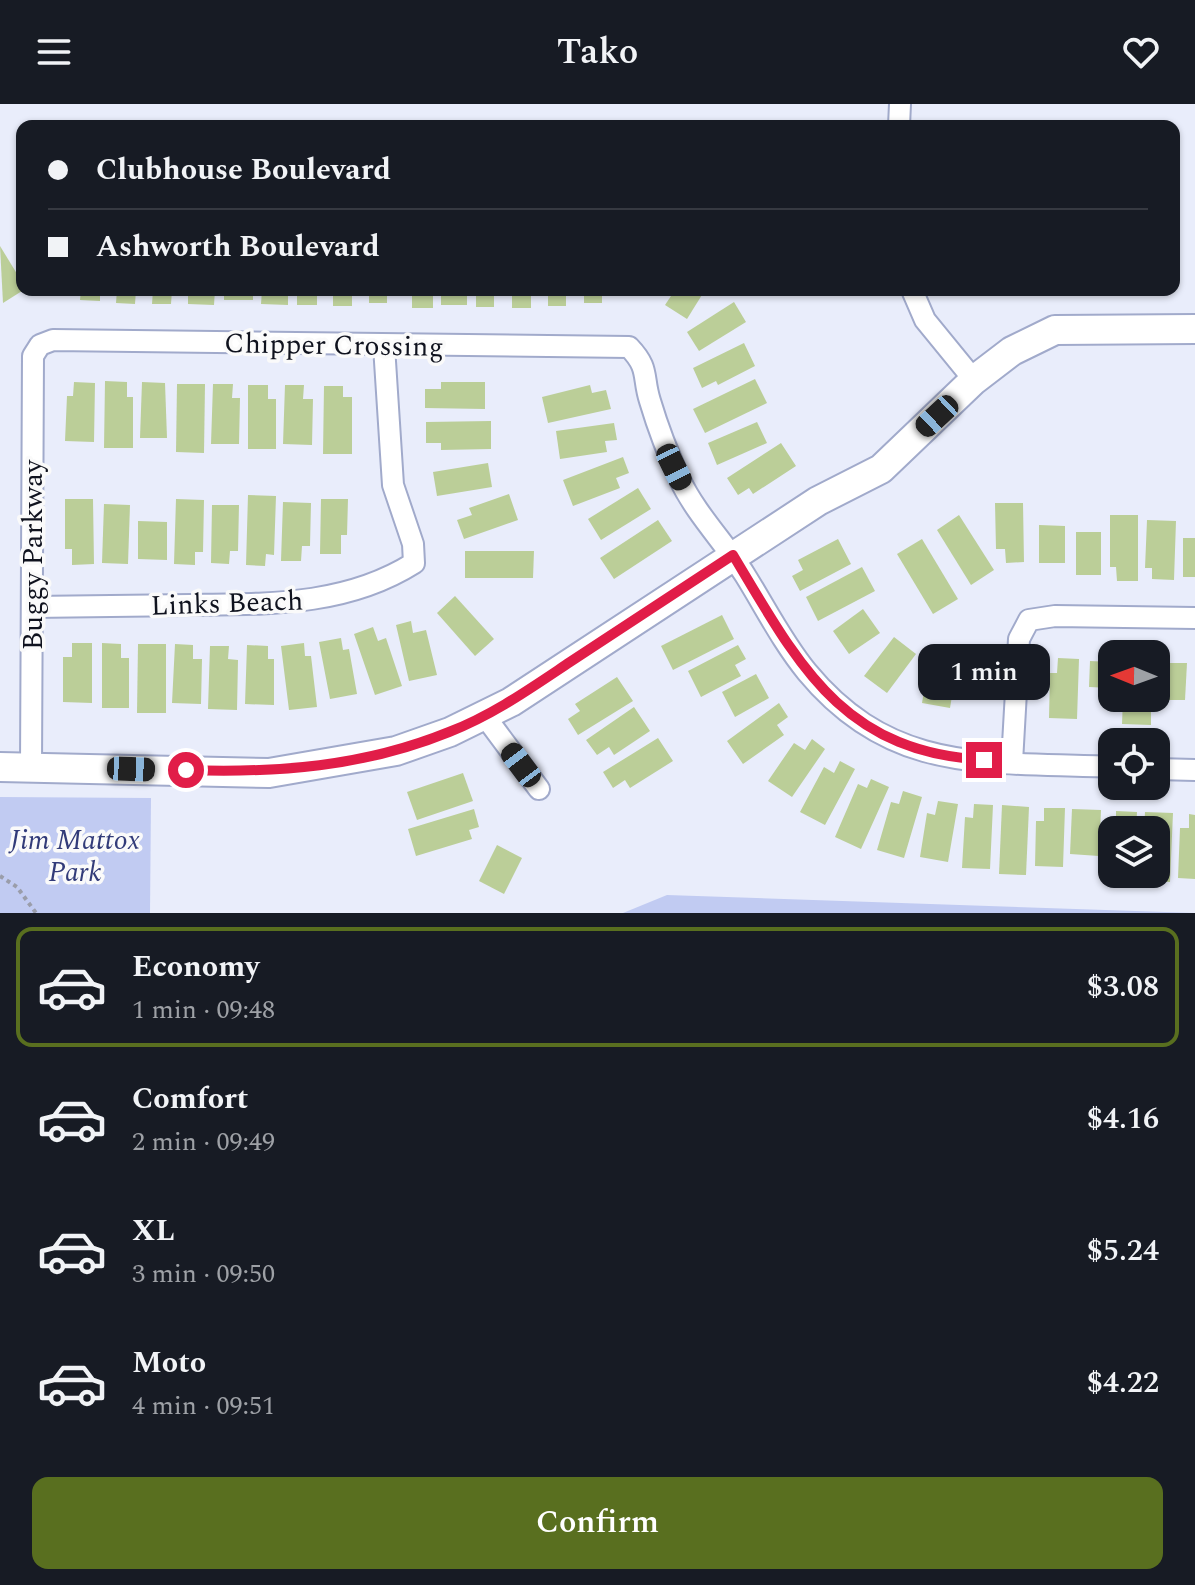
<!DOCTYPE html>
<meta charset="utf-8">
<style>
:root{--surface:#171b24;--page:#242831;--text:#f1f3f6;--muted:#9ea1a6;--line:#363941;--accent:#596f1f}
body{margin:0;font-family:Spectral,serif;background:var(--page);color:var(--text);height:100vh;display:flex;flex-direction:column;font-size:30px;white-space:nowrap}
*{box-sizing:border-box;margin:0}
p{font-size:26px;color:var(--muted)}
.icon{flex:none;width:44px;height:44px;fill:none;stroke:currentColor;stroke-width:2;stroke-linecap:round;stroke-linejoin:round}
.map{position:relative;height:809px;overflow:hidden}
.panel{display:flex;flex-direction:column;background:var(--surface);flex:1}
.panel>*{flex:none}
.guide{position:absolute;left:16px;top:16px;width:1164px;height:176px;border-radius:16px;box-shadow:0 2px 6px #0004;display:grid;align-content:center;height:176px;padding:0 32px;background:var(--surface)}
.needle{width:52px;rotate:271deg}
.buttons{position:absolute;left:1098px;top:536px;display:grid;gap:16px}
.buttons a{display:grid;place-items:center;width:72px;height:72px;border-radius:16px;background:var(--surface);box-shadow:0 2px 6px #0004;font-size:40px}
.end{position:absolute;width:36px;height:36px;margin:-18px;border:10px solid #e11d48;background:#fff;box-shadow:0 0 0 4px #fff}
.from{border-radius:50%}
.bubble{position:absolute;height:56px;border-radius:16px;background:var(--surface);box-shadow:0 2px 6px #0004;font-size:26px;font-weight:600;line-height:56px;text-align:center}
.car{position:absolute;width:24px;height:48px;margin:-24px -12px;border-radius:10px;box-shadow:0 0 6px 2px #0007;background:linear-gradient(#222 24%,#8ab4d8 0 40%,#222 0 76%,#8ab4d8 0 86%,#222 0)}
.guide b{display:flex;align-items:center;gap:28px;height:76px;font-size:30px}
.guide b+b{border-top:2px solid var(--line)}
.guide i{width:20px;height:20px;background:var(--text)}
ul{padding:14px 0 0;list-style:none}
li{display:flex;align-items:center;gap:24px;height:120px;margin:0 16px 12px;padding:0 16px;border:4px solid transparent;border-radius:16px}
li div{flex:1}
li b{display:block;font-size:30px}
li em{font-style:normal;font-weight:600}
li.active{border-color:var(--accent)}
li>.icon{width:72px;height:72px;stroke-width:1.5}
.cta{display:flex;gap:16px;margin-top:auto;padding:16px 32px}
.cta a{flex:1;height:92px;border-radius:16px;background:var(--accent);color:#fff;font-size:32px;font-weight:600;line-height:92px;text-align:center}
header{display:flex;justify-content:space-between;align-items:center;height:104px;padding:0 32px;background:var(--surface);font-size:36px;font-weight:600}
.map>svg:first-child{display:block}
.green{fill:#c1cbf2}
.building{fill:#bbce98}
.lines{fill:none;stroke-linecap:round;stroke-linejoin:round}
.street-casing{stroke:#a1aacb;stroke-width:24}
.secondary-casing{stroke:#a1aacb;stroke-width:32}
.path{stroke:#9a9daa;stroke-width:4;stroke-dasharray:4 4;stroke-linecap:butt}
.street{stroke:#fff;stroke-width:20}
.secondary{stroke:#fff;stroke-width:28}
.route{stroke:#e11d48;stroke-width:10}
.labels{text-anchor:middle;stroke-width:7;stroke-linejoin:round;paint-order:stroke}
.street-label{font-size:28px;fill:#0f121e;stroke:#fafafa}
.park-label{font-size:28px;font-style:italic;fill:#323b79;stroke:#fafafa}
</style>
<header><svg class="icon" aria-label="menu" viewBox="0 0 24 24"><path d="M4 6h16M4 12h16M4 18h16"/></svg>Tako<svg class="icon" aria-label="heart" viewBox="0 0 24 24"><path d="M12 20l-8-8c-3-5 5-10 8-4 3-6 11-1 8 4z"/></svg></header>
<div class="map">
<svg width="1195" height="809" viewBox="0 0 1195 809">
<rect width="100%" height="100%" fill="#e9edfb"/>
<g class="green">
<polygon points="0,693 151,694 150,809 0,809"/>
<polygon points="667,791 1195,809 623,809"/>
</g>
<g class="building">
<polygon points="0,142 22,178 22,187 3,199"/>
<polygon points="81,186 100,186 100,197 80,196"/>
<polygon points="117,186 136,186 135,200 116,199"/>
<polygon points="153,186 172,186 171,200 152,200"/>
<polygon points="188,186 215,186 214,201 188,200"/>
<rect x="224" y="186" width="29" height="10"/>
<polygon points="262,186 288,186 288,201 261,200"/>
<rect x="297" y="186" width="20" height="15"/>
<rect x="333" y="186" width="19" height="16"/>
<rect x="369" y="186" width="18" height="13"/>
<rect x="412" y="186" width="21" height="18"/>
<rect x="441" y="186" width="26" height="15"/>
<polygon points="476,186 509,186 509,189 494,189 494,203 476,203"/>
<polygon points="512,186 541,186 541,190 531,190 531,204 512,204"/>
<rect x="548" y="186" width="18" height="16"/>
<rect x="584" y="186" width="18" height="13"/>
<polygon points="675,186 705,186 687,215 665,201"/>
<polygon points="734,198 746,218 699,247 687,228"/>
<polygon points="744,239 755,262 718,281 716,277 702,284 693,264"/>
<polygon points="755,275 767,299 705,329 693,305"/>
<polygon points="105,277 127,278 127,293 133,293 133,344 104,344"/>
<polygon points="74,278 95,279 94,338 65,337 67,292 73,292"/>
<polygon points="142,278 165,279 167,334 140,334"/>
<polygon points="441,278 485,278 485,305 425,304 425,285 441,285"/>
<polygon points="177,280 205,280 204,349 176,348"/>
<polygon points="213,280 233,280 232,294 240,294 239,340 211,340"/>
<polygon points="248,281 268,281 268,295 276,295 276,345 248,345"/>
<polygon points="285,281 304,281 303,295 313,295 312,341 283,340"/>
<polygon points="590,281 592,289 606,286 611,305 548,319 542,293"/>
<polygon points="324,282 343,282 343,293 352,293 352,350 323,350"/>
<polygon points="491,317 491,345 441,346 441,339 426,339 426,318"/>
<polygon points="757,318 767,339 717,361 708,339"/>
<polygon points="614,319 617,336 605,337 607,348 560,355 556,327"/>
<polygon points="781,339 796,362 753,390 749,384 738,391 727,374"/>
<polygon points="623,353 629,369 616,374 620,384 573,402 563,376"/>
<polygon points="488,359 492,383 437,392 433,368"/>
<polygon points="638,384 651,405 601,436 588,415"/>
<polygon points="509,390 518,416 464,435 457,416 472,411 469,404"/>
<polygon points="248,391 276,392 274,451 266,450 265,462 246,461"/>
<polygon points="65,395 93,395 94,460 72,461 72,445 65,445"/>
<polygon points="176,395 204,396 203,448 195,448 195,461 174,460"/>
<polygon points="321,395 348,395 347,431 341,431 341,450 320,450"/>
<polygon points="283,398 311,399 310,442 302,442 301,457 281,457"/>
<polygon points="995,399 1023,399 1024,458 1006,459 1005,445 996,445"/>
<polygon points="104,400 130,401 128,460 102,459"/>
<polygon points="212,401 239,401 238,447 230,447 229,460 211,459"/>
<polygon points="959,411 994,466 971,481 937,426"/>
<polygon points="1110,411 1138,411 1138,477 1117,477 1116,463 1110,463"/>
<polygon points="658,416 672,437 614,475 600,454"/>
<polygon points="1147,416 1176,417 1174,476 1152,475 1152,464 1145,464"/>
<polygon points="138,417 167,418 167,456 138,455"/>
<polygon points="1039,421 1065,422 1065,459 1039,459"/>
<rect x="1076" y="428" width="25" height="43"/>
<rect x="1183" y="434" width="12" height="39"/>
<polygon points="838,435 851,460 800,487 792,472 803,466 798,456"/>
<polygon points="922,435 958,495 933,510 897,450"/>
<polygon points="465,447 534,447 533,474 465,474"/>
<polygon points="862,463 875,487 818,517 806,493"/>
<polygon points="455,492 494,535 475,552 437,509"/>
<polygon points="863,505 880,529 849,550 833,527"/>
<polygon points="722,511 734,535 673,566 661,542"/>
<polygon points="411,517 413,529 426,526 437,571 409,577 396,521"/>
<polygon points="373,523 378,537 386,534 402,582 375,591 354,530"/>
<polygon points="894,533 916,550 887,589 864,572"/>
<polygon points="341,534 343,546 349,545 357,590 330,595 319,538"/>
<polygon points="72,539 92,539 92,599 63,598 63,553 72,553"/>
<polygon points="102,539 121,540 121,554 129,554 129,604 102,604"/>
<polygon points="304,539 305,552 311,552 317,603 289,606 281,542"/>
<polygon points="138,540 166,540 166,609 137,609"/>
<polygon points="175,540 193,541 193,555 202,555 201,600 172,599"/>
<polygon points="247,541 268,542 268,555 274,555 274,601 245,600"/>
<polygon points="738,541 746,555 735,561 741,572 701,593 688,567"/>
<polygon points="210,542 229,542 228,555 238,556 237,606 208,605"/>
<polygon points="1058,554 1079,555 1077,615 1049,614 1050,569 1057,569"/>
<polygon points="1090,557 1112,558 1112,584 1089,583"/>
<polygon points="1162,559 1187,559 1185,596 1161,596"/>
<polygon points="928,564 956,568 950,604 922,599"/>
<polygon points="756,570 769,594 735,613 722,588"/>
<polygon points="617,573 633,597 578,631 568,615 580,607 575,600"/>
<polygon points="1123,594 1151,594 1151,621 1122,620"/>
<polygon points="779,599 788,613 777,621 784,631 743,660 727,637"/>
<polygon points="634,603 650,627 614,651 609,643 597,651 586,636"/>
<polygon points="658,634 673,657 630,684 625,676 613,684 603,668"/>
<polygon points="812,635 825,645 792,693 768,677 794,639 805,646"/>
<polygon points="840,657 855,665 825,721 800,708 824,663 834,669"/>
<polygon points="463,669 473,697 417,716 407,688"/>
<polygon points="871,675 889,683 861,745 835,733 858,680 867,684"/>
<polygon points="903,687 922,693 904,754 877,746 891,698 899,700"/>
<polygon points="938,697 958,700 948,758 920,753 927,709 935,711"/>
<polygon points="974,700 993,701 990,765 962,764 965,713 973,714"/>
<polygon points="1002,701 1029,703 1026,771 999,770"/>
<polygon points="1044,704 1065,704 1063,763 1035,762 1036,717 1044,717"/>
<polygon points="474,705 479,723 469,726 472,735 416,752 408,725"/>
<polygon points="1072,705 1101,706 1099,752 1070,750"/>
<polygon points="1116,707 1137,708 1136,726 1112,726 1112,771 1105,771 1107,721 1116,721"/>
<polygon points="1145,708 1173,709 1170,778 1143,777 1143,770 1156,770 1156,726 1144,726"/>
<polygon points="1189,710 1195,711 1195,775 1178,774 1180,724 1189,724"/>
<polygon points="497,741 522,754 504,790 479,777"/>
</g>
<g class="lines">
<defs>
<g id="street">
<polyline points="899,22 900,0"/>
<polyline points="912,186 925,216 974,276"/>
<path d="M32,503C85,502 137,502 190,501C268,500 346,502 414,459L413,440L393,381L384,242"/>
<polyline points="484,611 539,685"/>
<polyline points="1012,658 1019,535 1029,516 1055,512 1195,514"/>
<path d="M31,663L33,252L40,241L53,236L629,243C650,265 642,272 650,297C658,324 668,350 680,376C696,410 725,439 745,471C765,503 783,539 807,568C893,672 990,657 1112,663"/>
<polyline points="1156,665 1195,666"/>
</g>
<polyline id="secondary" points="0,663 269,669 396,647 450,628 511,598 818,397 881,365 974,276 1012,247 1055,226 1195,225"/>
</defs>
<use href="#street" class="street-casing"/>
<use href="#secondary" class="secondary-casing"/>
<polyline class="path" points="0,772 17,783 36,809"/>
<use href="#street" class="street"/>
<use href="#secondary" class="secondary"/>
</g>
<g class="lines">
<path class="route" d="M186,666C277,669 363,663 449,628C493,611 531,584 570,558C624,522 679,487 733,451C799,561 842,648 984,656"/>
</g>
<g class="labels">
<g class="street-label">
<text transform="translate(334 240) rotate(1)" y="10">Chipper Crossing</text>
<text transform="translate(32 451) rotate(-90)" y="10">Buggy Parkway</text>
<text transform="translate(227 498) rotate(-2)" y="10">Links Beach</text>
</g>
<g class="park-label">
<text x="75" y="745">Jim Mattox<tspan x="75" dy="32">Park</tspan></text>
</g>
</g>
</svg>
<div class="buttons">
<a><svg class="needle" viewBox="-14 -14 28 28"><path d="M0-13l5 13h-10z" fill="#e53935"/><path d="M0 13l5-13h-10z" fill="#9ea1a6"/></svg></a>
<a><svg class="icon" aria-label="locate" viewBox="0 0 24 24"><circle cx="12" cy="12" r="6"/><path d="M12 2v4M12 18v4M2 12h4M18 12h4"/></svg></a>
<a><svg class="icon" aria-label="layers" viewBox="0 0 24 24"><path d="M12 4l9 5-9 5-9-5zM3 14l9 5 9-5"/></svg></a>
</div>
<i class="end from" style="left:186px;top:666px"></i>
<i class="end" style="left:984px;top:656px"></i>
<div class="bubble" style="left:918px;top:540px;width:132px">1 min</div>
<i class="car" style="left:937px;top:312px;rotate:227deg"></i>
<i class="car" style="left:674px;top:363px;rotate:154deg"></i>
<i class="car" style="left:521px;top:661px;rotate:323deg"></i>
<i class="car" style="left:131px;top:665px;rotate:92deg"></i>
<div class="guide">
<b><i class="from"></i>Clubhouse Boulevard</b>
<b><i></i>Ashworth Boulevard</b>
</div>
</div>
<section class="panel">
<ul>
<li class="active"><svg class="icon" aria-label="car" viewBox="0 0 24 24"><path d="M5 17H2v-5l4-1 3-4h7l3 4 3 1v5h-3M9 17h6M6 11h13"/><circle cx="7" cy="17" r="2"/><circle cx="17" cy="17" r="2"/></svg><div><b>Economy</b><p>1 min · 09:48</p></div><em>$3.08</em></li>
<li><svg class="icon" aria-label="car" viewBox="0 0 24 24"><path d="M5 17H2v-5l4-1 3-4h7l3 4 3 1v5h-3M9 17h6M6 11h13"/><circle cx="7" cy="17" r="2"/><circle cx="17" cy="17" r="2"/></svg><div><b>Comfort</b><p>2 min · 09:49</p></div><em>$4.16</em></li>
<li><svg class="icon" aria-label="car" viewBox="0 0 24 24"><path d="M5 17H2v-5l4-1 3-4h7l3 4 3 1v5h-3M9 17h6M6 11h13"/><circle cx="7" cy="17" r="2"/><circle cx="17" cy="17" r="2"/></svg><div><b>XL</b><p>3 min · 09:50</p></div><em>$5.24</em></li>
<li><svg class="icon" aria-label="car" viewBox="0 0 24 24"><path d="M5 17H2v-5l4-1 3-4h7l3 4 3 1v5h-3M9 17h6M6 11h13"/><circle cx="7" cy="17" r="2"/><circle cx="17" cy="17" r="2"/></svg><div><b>Moto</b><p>4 min · 09:51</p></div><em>$4.22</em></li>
</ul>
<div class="cta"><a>Confirm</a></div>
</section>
